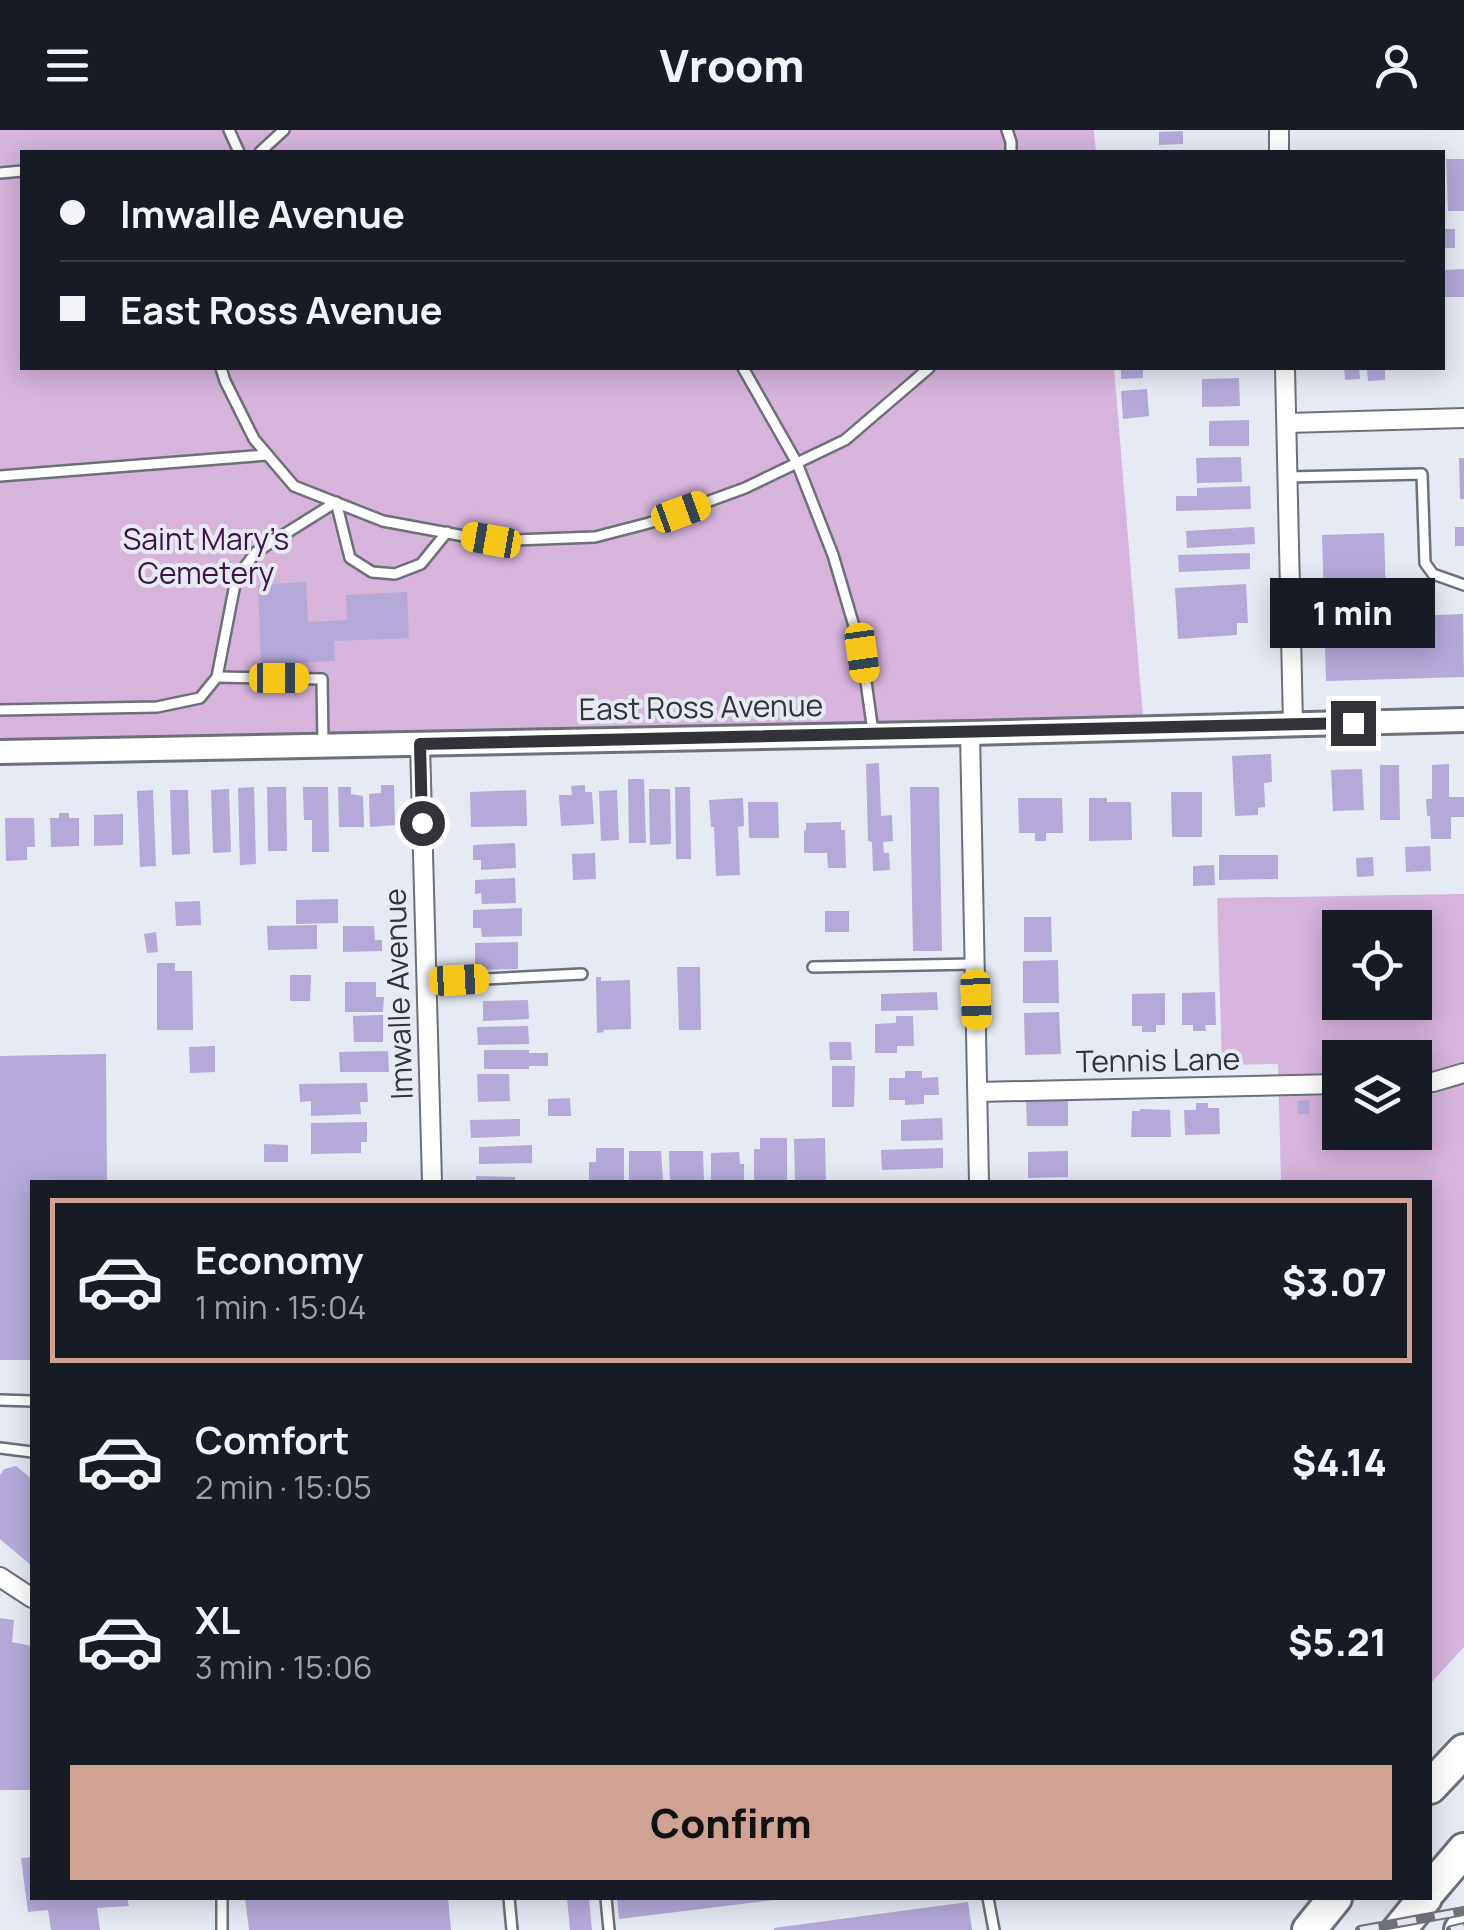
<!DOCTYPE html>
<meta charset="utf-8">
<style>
:root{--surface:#171b24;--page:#242831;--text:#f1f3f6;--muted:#9ea1a6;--line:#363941;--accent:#cfa292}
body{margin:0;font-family:Manrope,sans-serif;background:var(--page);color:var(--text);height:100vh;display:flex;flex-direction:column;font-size:38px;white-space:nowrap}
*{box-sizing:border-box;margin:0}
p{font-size:32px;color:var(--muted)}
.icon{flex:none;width:55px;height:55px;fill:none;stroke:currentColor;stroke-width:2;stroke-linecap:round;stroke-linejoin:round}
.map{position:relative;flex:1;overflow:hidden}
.drawer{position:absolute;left:30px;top:1050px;width:1402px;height:720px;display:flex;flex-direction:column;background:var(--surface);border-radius:0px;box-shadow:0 5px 25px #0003}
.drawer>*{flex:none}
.hud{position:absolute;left:20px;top:20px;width:1425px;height:220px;border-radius:0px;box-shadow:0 5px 25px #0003;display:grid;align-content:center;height:220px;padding:0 40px;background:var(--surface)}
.controls{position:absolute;left:1322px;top:780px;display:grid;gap:20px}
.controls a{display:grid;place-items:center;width:110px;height:110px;border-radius:0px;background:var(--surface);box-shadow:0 5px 25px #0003;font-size:50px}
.end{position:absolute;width:45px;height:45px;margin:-22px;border:12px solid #323337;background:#fff;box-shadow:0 0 0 5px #fff}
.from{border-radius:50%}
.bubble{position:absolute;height:70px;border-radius:0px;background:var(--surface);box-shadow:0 5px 25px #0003;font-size:32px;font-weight:800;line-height:70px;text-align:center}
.car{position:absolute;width:30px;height:60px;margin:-30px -15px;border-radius:12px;box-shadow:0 0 8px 2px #0007;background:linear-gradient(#f5c518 24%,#345 0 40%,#f5c518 0 76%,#345 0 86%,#f5c518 0)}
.hud b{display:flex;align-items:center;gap:35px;height:95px;font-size:38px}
.hud b+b{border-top:2px solid var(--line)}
.hud i{width:25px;height:25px;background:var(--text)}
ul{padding:18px 0 0;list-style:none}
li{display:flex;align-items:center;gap:30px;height:165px;margin:0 20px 15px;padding:0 20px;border:5px solid transparent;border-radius:0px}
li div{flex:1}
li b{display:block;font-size:38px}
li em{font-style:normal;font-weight:800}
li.active{border-color:var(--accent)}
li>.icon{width:90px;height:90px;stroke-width:1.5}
.primary-button{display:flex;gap:20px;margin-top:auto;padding:20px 40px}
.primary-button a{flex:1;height:115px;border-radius:0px;background:var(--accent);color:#111;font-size:40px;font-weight:800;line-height:115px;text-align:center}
header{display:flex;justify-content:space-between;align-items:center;height:130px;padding:0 40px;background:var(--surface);font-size:45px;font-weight:800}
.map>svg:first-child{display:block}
.green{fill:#d6b4dc;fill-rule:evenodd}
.building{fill:#b4a9d9}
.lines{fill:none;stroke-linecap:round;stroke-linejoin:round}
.service-casing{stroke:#6c7078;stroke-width:14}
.minor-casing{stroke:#6c7078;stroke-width:22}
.tertiary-casing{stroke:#6c7078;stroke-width:28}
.motorway-casing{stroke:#6c7078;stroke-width:38}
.service{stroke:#fff;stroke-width:9}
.minor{stroke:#fff;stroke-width:18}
.tertiary{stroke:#fff;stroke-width:22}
.motorway{stroke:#fff;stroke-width:32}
.rail-casing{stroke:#707278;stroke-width:10}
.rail{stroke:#e6eaf3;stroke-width:6;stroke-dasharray:19;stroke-linecap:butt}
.route{stroke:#323337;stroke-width:12}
.labels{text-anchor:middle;stroke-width:8;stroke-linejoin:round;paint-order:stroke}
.park-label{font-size:30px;fill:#3f1347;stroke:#e6eaf3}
.street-label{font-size:30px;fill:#323337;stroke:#e6eaf3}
</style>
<header><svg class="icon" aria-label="menu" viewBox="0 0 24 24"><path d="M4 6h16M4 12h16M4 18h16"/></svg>Vroom<svg class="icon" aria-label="person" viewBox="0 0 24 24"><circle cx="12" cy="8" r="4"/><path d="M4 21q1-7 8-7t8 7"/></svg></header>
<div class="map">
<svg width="1464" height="1800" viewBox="0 0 1464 1800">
<rect width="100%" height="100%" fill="#e6eaf3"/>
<g class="green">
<polygon points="0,0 1094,0 1096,22 22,22 22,238 1114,238 1144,599 0,622"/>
<path d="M1464,764V1517L1430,1554V1052H1281L1278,934L1222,935L1217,768ZM1340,798H1415V872H1340ZM1340,928H1415V1002H1340Z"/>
</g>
<g class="building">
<polygon points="1183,1 1183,14 1159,15 1159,2"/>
<polygon points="1446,29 1464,29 1464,81 1448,81"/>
<rect x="1442" y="99" width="13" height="19"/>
<polygon points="1464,139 1464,167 1442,167 1442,140"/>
<polygon points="1121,238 1143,238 1143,248 1121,249"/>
<polygon points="1344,238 1359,238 1360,249 1345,250"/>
<polygon points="1367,238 1385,238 1385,250 1368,251"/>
<polygon points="1239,248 1240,276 1202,277 1202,249"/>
<polygon points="1147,259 1149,286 1123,289 1121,261"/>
<polygon points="1249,290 1249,316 1209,316 1209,291"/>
<polygon points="1241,327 1242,352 1197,353 1196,328"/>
<polygon points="1459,328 1464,328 1464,369 1460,369"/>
<polygon points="1250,356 1251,379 1176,381 1176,366 1197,366 1197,358"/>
<polygon points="1254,397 1255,414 1187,418 1186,401"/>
<rect x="1455" y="397" width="9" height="19"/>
<polygon points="1384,403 1386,464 1414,464 1414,486 1463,484 1464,547 1326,551 1322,405"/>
<polygon points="1250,423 1250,439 1179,442 1178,425"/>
<polygon points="306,452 308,492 347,490 346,465 407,462 409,508 334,511 335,531 261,535 258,455"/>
<polygon points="1246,454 1248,493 1237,493 1237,505 1178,509 1175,458"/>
<polygon points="1271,624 1272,652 1264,653 1265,677 1258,678 1258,685 1235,686 1232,626"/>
<polygon points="879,633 881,686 892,685 893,711 883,712 884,723 889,723 890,740 873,741 872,712 868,711 866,634"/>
<polygon points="1449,634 1449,667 1464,667 1464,687 1451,687 1451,709 1431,709 1430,686 1427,686 1426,669 1432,669 1432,635"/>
<polygon points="1380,635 1399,635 1400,690 1380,690"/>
<polygon points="1362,639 1364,680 1333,681 1331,640"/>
<polygon points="628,649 644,649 646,713 629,713"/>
<polygon points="381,655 394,655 395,695 370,697 369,664 381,663"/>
<polygon points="585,655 585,662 592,662 594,694 561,696 559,665 572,665 571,656"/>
<polygon points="254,657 256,734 240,735 238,658"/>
<polygon points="267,657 286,657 287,721 268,721"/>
<polygon points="303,657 328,657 329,722 312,722 312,690 304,690"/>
<polygon points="338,657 351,657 351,664 363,666 364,697 339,697"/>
<polygon points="675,657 690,657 691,729 676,729"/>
<polygon points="910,657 939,657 942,821 913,821"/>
<polygon points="229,659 231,722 213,723 211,660"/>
<polygon points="649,659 670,659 671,714 650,715"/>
<polygon points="153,660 156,736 140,737 137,661"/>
<polygon points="170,660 188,660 190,724 172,725"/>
<polygon points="526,660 527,696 471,697 470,662"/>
<polygon points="617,660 619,710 601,711 599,661"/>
<polygon points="1171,662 1202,662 1202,707 1172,707"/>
<polygon points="743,668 744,696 738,697 740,745 716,746 714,697 711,697 709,670"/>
<polygon points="1018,668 1062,668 1063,703 1046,703 1046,711 1035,711 1035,703 1019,703"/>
<polygon points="1089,668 1107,668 1107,672 1131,672 1132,710 1089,711"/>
<polygon points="748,672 778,672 779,708 749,708"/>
<polygon points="59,683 69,683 69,688 79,688 79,716 51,717 50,688 59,688"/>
<polygon points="123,684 123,715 94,716 94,685"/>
<polygon points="5,688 34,688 35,717 27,717 27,730 6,731"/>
<polygon points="841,692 841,700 845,700 846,738 828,738 827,723 804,723 804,701 806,700 806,693"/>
<polygon points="515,713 516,738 481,740 481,730 473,730 473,715"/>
<polygon points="1430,716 1431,741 1406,742 1405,717"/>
<polygon points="595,723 596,749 573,750 572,724"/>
<polygon points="1219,725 1278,725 1278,749 1219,750"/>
<polygon points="1373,727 1374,746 1357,747 1356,728"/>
<polygon points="1214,735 1215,755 1193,756 1193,736"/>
<polygon points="515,748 516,773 482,774 481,763 475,764 475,750"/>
<polygon points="338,769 338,793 296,794 296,770"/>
<polygon points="200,771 201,795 176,796 175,772"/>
<polygon points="522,778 522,806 482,807 481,798 473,798 473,780"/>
<rect x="825" y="781" width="24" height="21"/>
<polygon points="1024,787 1051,787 1052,822 1024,822"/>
<polygon points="317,795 317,819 268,820 267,796"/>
<polygon points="343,796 374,796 375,810 382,810 382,821 343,822"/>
<polygon points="156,802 158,822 147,823 144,804"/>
<polygon points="518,812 518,839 475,840 475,813"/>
<polygon points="1058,830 1059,873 1023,873 1023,831"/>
<polygon points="157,833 175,833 175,841 192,841 193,900 157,900"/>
<polygon points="677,837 700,837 701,900 679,900"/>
<polygon points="290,845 311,845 310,871 290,871"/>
<polygon points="596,847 601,847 601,851 630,850 631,899 603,900 604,902 597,903"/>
<polygon points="345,852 376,852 376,867 384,867 383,882 345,882"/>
<polygon points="937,862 938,880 881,881 881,864"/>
<polygon points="1215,862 1216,895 1205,895 1206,901 1193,901 1193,895 1182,895 1182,863"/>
<polygon points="1165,863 1165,895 1156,895 1156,902 1142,902 1142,896 1132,896 1132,864"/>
<polygon points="528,870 529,889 483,891 483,871"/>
<polygon points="1059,882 1061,924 1025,925 1024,883"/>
<polygon points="383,885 383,912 354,912 353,886"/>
<polygon points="896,886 913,886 914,916 897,916 897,923 875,923 875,894 896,893"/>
<polygon points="528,896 529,914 478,915 477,897"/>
<polygon points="829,912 851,912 852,930 830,930"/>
<polygon points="215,916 215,942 190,943 189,917"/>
<polygon points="484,920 529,920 529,923 548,923 548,936 529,936 529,939 484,939"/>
<polygon points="388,921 389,942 340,942 339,922"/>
<polygon points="106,924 107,1052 32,1052 32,1230 0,1230 0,926"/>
<polygon points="832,936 855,936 854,977 832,977"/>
<polygon points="905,941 922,941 922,948 938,947 939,965 924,965 924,974 905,975 905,970 889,970 889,948 905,948"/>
<polygon points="477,944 509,944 510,971 478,972"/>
<polygon points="367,953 368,972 360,972 361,984 311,986 311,971 300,972 299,954"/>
<polygon points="570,968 571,986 548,986 548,969"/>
<polygon points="1068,970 1068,996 1027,996 1026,971"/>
<polygon points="1309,970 1310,984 1298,984 1297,971"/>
<polygon points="1196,973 1208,973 1208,978 1219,978 1220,1004 1185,1005 1184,980 1196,980"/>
<polygon points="1140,979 1170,980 1171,1007 1131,1007 1132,981 1140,981"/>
<polygon points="942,988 943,1010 901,1011 901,990"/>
<polygon points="520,989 520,1006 471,1008 470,990"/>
<polygon points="367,992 367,1012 361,1012 361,1023 311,1024 311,993"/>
<polygon points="760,1008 787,1008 787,1052 754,1052 754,1019 760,1019"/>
<polygon points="825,1008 826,1052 795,1052 794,1009"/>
<polygon points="264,1014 288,1015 288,1032 264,1032"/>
<polygon points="532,1015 532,1033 479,1034 479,1017"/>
<polygon points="596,1018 624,1018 624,1052 589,1052 589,1032 596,1032"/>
<polygon points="943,1018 943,1038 882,1040 881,1020"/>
<polygon points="629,1021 661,1021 663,1052 629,1052"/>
<polygon points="669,1021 703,1021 704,1052 670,1052"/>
<polygon points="1068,1021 1068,1047 1028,1048 1028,1022"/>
<polygon points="739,1022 740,1034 744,1034 744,1052 711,1052 711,1023"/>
<polygon points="476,1046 515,1047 515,1052 476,1052"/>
<polygon points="16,1336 32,1349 32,1436 0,1409 0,1345 4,1339"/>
<polygon points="0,1488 14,1490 12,1512 32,1516 32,1660 0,1660"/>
<polygon points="32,1727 32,1768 127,1768 129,1776 97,1778 100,1800 51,1800 48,1780 28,1782 21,1728"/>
<polygon points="245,1768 448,1768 451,1800 249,1800"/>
<polygon points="567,1768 589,1768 592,1800 570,1800"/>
<polygon points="617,1768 774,1768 774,1770 619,1789"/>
<polygon points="968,1772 972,1800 774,1800 774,1798"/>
</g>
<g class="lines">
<defs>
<g id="service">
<polyline points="229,0 239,22"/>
<polyline points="1007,0 1011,12 1011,22"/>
<polyline points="260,22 284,0"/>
<polyline points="0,43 22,41"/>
<polyline points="221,238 225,251 254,309 294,356 383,391 491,411 595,407 649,393 745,358 845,310 929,238"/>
<polyline points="743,238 797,333 833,425 862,523 873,602"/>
<polyline points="0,346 267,325"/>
<polyline points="1288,347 1422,344 1425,433 1433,444 1464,455"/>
<polyline points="217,547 322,549 323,613"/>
<polyline points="0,580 157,577 200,568 217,547 236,449 256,422 336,372 350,428 372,442 395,444 421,434 447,402"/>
<polyline points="813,837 975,834"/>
<polyline points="426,852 582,844"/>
<polyline points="0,1270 32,1271"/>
<polyline points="0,1318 32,1322"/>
<polyline points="509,1768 512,1800"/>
<polyline points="606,1768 609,1800"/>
<polyline points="988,1768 994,1800"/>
<polyline points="222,1800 222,1768"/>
</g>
<g id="minor">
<polyline points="1279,0 1279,22"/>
<polyline points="1285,238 1293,594"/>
<polyline points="1287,293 1464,288"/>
<polyline points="970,603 979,1052"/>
<polyline points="420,614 432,1052"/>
<polyline points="1415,952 1433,952 1464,943"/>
<polyline points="978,962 1340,954"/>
<polyline points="0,1447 32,1468"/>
</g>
<polyline id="tertiary" points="0,622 970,603 1464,590"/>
<g id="motorway">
<polyline points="1430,1657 1464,1621"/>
<polyline points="1430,1760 1464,1720"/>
<polyline points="1309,1800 1335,1768"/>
<polyline points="1399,1800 1425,1768"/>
<polyline points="1461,1800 1464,1796"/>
</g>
</defs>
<use href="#service" class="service-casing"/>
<use href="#minor" class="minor-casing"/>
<use href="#tertiary" class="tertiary-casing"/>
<use href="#motorway" class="motorway-casing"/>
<use href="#service" class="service"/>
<use href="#minor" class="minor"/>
<use href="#tertiary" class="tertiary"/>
<use href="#motorway" class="motorway"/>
<defs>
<g id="rail">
<polyline points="1360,1800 1464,1781"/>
<polyline points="1451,1800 1464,1797"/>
</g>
</defs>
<use href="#rail" class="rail-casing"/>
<use href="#rail" class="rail"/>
</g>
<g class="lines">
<polyline class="route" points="422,693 420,614 1353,593"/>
</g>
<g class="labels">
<g class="park-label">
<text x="206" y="420">Saint Mary’s<tspan x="206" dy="34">Cemetery</tspan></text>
</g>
<g class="street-label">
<text transform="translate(701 578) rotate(-1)" y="10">East Ross Avenue</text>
<text transform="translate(399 864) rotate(-92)" y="10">Imwalle Avenue</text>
<text transform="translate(1158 931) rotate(-1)" y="10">Tennis Lane</text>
</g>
</g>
</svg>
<div class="controls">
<a><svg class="icon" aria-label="locate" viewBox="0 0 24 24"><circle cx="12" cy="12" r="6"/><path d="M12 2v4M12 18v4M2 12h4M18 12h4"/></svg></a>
<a><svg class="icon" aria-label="layers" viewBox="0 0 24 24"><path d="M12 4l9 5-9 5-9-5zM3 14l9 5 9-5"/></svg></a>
</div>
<i class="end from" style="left:422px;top:693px"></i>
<i class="end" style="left:1353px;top:593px"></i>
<div class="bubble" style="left:1270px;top:448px;width:165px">1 min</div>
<i class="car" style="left:681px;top:382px;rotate:70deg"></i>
<i class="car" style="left:491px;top:410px;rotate:280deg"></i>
<i class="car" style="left:862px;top:523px;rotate:172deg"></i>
<i class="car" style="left:279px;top:548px;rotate:90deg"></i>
<i class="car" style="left:459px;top:850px;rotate:87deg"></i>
<i class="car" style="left:976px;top:870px;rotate:178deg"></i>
<div class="hud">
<b><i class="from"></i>Imwalle Avenue</b>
<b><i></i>East Ross Avenue</b>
</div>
<section class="drawer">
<ul>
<li class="active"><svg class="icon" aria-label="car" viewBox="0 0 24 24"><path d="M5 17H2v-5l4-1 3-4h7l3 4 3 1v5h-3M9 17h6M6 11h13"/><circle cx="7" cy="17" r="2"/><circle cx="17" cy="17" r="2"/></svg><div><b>Economy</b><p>1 min · 15:04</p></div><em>$3.07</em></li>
<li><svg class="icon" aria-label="car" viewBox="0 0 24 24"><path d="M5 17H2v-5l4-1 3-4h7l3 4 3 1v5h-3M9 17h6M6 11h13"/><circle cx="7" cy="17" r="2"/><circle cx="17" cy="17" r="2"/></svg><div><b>Comfort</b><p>2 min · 15:05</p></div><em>$4.14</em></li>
<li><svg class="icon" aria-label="car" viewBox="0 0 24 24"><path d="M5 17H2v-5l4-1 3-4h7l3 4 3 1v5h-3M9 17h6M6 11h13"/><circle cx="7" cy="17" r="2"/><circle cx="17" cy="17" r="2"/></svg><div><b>XL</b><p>3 min · 15:06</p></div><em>$5.21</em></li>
</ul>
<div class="primary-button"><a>Confirm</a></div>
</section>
</div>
